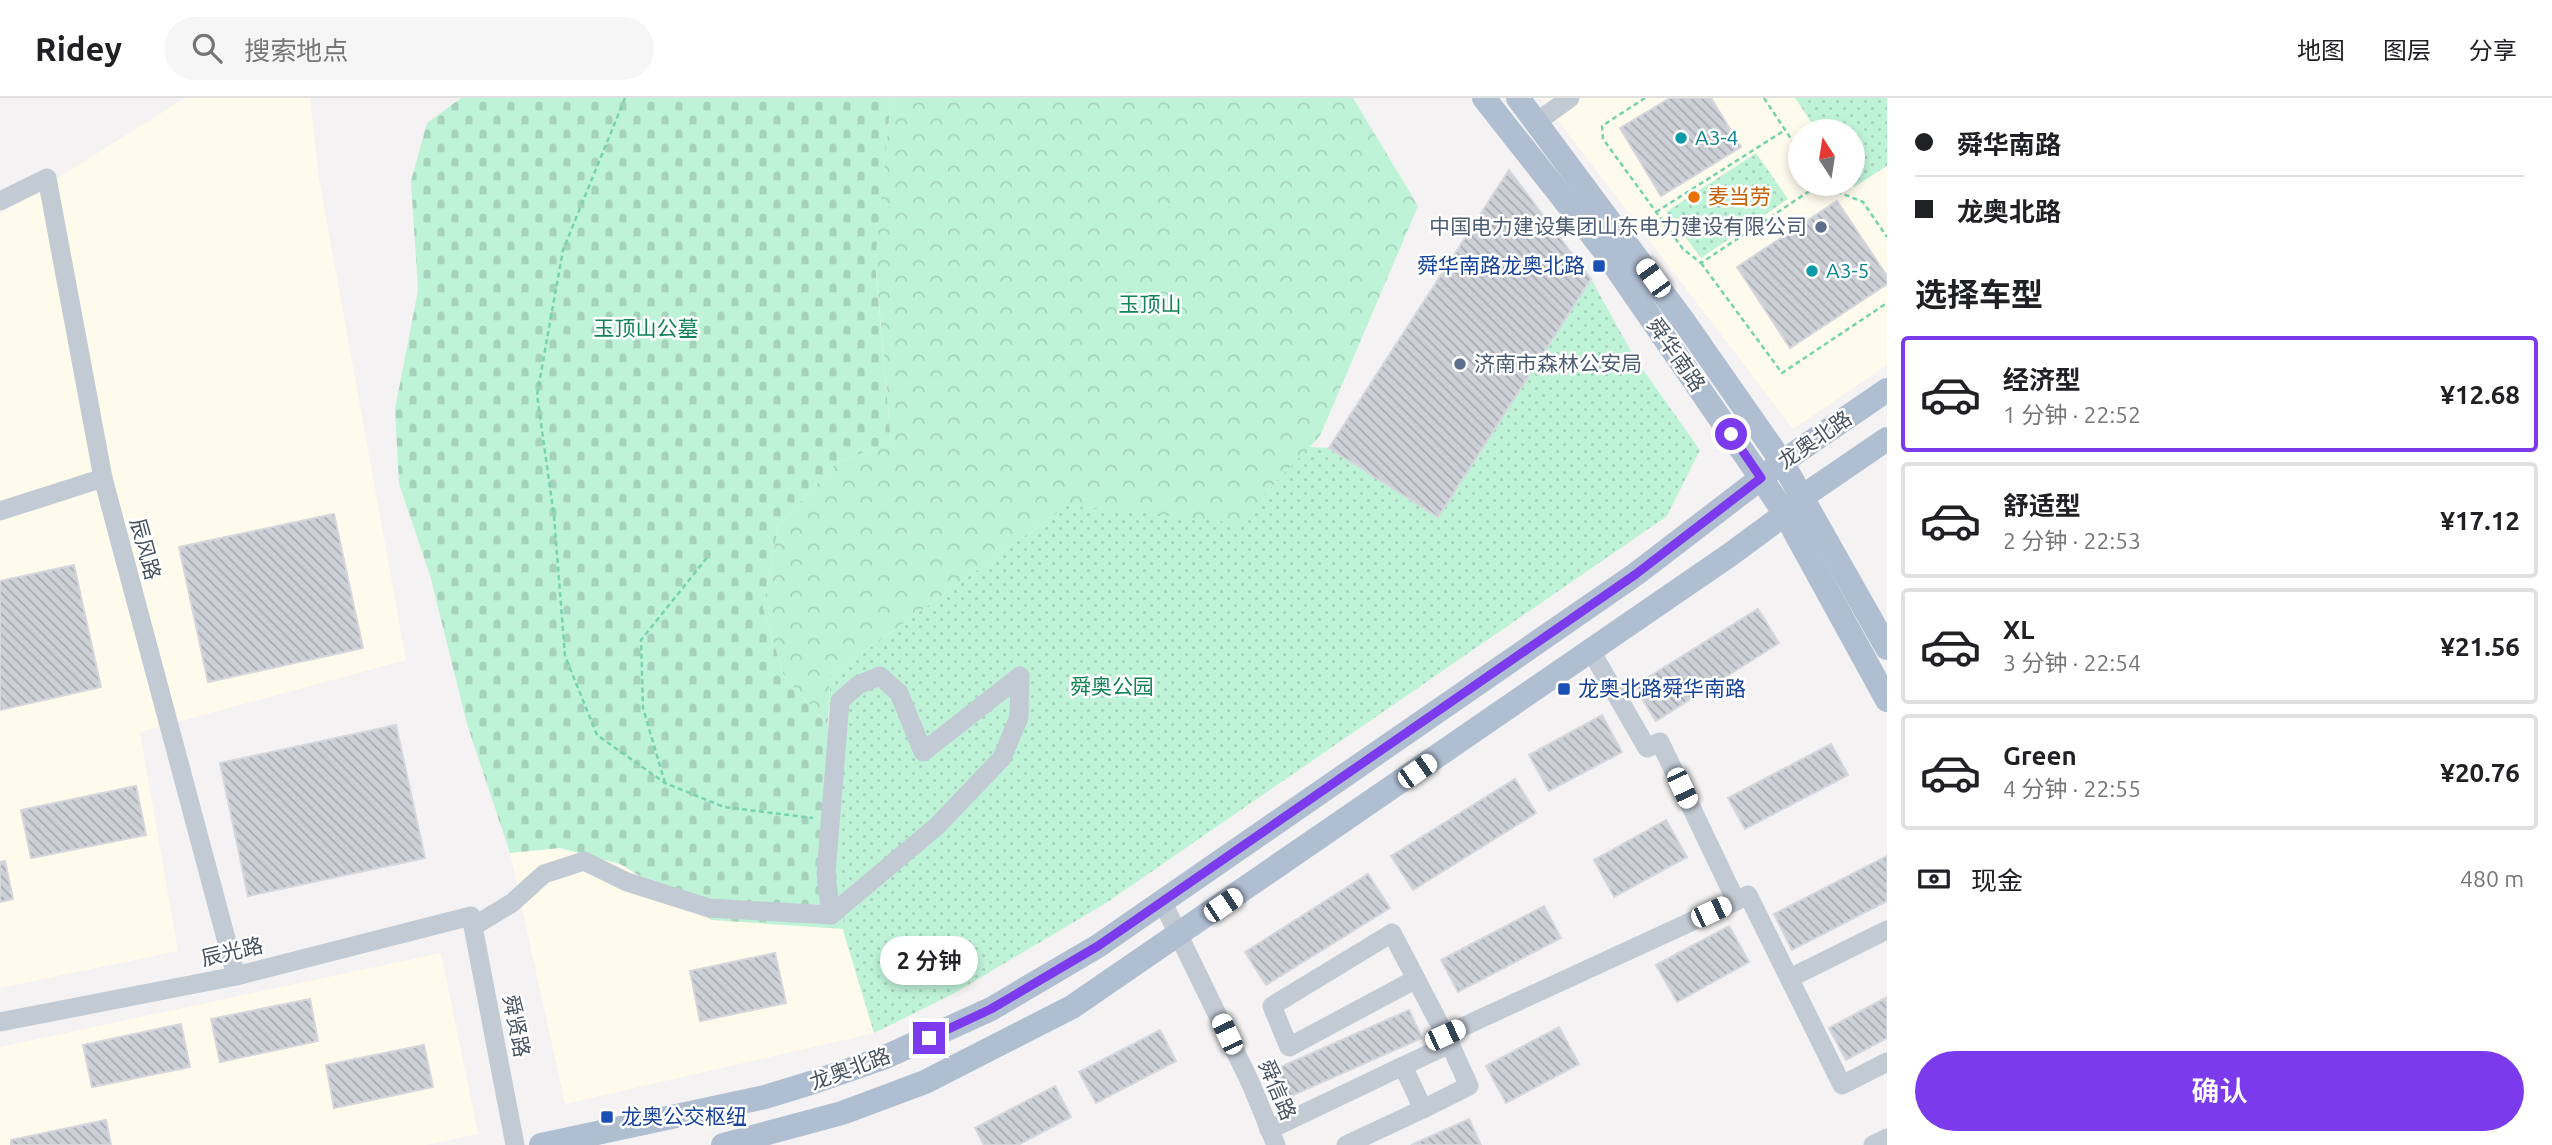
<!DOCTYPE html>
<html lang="zh">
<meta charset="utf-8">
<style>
:root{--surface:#fff;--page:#f6f6f6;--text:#202124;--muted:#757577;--line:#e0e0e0;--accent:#7c3aed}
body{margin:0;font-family:Ubuntu,"Noto Sans SC",sans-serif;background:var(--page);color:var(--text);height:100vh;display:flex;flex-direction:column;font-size:26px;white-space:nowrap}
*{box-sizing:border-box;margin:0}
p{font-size:23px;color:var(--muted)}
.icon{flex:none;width:38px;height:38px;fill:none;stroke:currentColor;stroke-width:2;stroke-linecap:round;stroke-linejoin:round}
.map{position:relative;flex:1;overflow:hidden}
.sheet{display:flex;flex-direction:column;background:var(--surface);width:665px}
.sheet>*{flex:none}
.banner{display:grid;align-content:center;height:154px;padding:0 28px;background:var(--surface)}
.needle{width:46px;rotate:348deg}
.buttons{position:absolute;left:1788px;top:21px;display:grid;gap:14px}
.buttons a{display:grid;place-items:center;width:77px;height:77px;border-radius:50%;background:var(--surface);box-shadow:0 4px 10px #0003;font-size:35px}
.end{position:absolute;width:32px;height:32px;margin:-16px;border:9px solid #7c3aed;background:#fff;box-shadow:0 0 0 4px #fff}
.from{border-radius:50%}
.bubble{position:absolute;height:49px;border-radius:24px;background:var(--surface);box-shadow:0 4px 10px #0003;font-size:23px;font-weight:600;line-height:49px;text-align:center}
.car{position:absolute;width:21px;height:42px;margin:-21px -10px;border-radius:9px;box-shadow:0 0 5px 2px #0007;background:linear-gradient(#fff 24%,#345 0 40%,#fff 0 76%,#345 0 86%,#fff 0)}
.banner b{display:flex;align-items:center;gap:24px;height:66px;font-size:26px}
.banner b+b{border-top:2px solid var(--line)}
.banner i{width:18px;height:18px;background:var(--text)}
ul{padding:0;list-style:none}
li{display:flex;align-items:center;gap:21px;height:116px;margin:0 14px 10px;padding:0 14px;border:4px solid var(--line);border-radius:7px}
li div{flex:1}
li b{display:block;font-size:26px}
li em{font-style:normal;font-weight:600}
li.active{border-color:var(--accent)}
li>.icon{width:63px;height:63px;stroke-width:1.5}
h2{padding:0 28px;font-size:32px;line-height:84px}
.pay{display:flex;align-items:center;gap:18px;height:77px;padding:0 28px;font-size:26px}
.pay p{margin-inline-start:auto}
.action{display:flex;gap:14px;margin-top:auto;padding:14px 28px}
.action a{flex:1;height:80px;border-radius:42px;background:var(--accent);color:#fff;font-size:28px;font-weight:600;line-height:80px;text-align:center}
header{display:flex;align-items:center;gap:42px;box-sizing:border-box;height:98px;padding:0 35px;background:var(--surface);border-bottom:2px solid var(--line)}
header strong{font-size:33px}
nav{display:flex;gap:38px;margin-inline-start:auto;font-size:24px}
.search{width:490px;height:63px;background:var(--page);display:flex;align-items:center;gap:18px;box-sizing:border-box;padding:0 24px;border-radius:38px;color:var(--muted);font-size:26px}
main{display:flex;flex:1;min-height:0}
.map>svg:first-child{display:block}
.commercial{fill:#fefaec;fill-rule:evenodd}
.grass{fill:url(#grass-dots)}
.forest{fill:url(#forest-crowns)}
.cemetery{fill:url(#cemetery-stones)}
.building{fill:url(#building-back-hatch);stroke:#d5d7dd;stroke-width:2}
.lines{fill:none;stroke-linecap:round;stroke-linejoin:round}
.path{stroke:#74d4ae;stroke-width:2.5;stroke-dasharray:5 3.5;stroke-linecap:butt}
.minor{stroke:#c2cad4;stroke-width:19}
.major{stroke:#b0bed2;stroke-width:24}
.route{stroke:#7c3aed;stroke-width:9}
.culture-dot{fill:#0f9aa8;stroke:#fff;stroke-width:2.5}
.food-dot{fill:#e8710a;stroke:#fff;stroke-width:2.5}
.service-dot{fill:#5c6f8a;stroke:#fff;stroke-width:2.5}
.transit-dot{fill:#1a4fb4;stroke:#fff;stroke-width:2.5}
.labels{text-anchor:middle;stroke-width:5;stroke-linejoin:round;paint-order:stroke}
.culture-label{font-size:21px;fill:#0d838f;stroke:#fff;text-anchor:start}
.food-label{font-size:21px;fill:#c56008;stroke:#fff;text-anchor:start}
.service-label{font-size:21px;fill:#4e5e75;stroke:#fff;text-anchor:end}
.transit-label{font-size:21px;fill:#164399;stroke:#fff;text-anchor:start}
.park-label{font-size:21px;fill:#118455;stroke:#fff}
.street-label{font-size:21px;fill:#485361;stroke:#fff}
</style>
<header>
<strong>Ridey</strong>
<div class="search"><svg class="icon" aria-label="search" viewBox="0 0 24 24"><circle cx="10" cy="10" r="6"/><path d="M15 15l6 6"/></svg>搜索地点</div>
<nav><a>地图</a><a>图层</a><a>分享</a></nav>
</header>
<main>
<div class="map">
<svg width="1887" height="1047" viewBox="0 0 1887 1047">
<defs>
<pattern id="grass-dots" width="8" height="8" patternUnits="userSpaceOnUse" patternTransform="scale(1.75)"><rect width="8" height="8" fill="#bff3d8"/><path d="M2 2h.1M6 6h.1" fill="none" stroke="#a6d2bc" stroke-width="1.8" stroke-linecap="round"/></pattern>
<pattern id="forest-crowns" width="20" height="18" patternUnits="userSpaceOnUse" patternTransform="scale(1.75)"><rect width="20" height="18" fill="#bff3d8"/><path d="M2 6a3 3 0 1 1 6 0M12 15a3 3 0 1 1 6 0" fill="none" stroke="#a6d2bc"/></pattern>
<pattern id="cemetery-stones" width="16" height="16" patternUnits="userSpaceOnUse" patternTransform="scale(1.75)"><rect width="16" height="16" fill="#bff3d8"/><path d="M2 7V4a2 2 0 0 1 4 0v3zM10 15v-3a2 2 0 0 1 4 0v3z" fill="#a6d2bc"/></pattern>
<pattern id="building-back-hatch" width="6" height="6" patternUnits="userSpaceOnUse" patternTransform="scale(1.75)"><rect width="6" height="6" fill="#cdd0d6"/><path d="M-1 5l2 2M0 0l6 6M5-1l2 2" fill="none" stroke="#a8abb1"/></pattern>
</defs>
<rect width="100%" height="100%" fill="#f4f2f2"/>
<g class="commercial">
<polygon points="185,0 310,0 319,80 406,562 140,634 178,853 0,890 0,116"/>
<path d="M1541,0H1887V267L1793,331ZM1801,33H1853V86H1801Z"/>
<polygon points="560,750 620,766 712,822 845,831 874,935 565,1006 510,755"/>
<polygon points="441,855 478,1036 426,1047 0,1047 0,949"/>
</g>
<g class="grass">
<polygon points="1795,0 1887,0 1887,68 1854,89 1853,33 1817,33"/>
<polygon points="1756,55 1788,101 1701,160 1666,114"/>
<polygon points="1591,181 1636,262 1700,352 1667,418 1106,805 951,897 874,935 826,776 830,578 1068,407 1237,424 1309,349 1329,350 1438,419"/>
</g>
<polygon class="forest" points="891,0 1353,0 1418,108 1320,338 1237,425 1068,407 830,578 828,627 784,578 763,510 778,428 836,365 891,344 875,160"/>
<polygon class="cemetery" points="461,0 891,0 875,164 891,344 836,365 778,428 763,510 784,578 828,627 845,831 712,822 620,766 560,750 510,755 467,626 430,477 399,386 395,311 418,192 411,83 427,25"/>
<g class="building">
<polygon points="1670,0 1711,0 1741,49 1661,98 1620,30"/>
<polygon points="1509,72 1591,181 1438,419 1329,350"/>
<polygon points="1837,103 1887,178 1887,186 1790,250 1737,169"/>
<polygon points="334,416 363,550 208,584 179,449"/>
<polygon points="74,467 101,589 0,612 0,483"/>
<polygon points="1758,511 1779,545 1656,623 1634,588"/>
<polygon points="1602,617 1622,654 1549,693 1529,657"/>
<polygon points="396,627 425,760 248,798 220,665"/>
<polygon points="1831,646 1848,677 1745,731 1728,700"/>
<polygon points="1515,681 1536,715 1413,792 1391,758"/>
<polygon points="136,688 146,737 31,760 21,712"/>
<polygon points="1666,722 1687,759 1614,799 1594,762"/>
<polygon points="1887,758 1887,803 1792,852 1774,816"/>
<polygon points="5,763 13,801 0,804 0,764"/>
<polygon points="1368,776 1390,810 1266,887 1245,854"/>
<polygon points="1544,808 1561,840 1458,894 1441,862"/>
<polygon points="1729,828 1749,864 1677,904 1656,867"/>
<polygon points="775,855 786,905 700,923 690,873"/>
<polygon points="1887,899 1887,940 1846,962 1829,930"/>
<polygon points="310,901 318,943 220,964 211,921"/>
<polygon points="1409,912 1422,940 1289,999 1276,971"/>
<polygon points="181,926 190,969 92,989 83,947"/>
<polygon points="1559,929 1579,966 1506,1005 1486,968"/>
<polygon points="1160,932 1176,963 1096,1005 1079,974"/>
<polygon points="424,947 433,989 334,1010 326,967"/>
<polygon points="1055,988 1071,1019 1018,1047 984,1047 975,1030"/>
<polygon points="1469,1021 1481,1047 1411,1047"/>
<polygon points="106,1022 111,1047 11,1047 11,1042"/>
</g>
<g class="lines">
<g class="path">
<polyline points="625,0 563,152 537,297 554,418 565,558 597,637 665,685 724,709 813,720"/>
<polyline points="1645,0 1602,28 1603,41 1683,151 1701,165 1820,86"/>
<polyline points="1764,0 1801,56"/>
<polyline points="1821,87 1863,104 1887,139"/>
<polyline points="1656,114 1785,32"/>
<polyline points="1701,165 1782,275 1887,205"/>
<polyline points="665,685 643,610 641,542 710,456"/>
</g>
<g class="minor">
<polyline points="1538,23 1570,0"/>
<polyline points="0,103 47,80 103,380 236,878"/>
<polyline points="0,413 103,380"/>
<polyline points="1162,803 1251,986 1276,1047"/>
<polyline points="1736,803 1748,797 1842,987 1887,964"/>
<polyline points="831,817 826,776 840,603 858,587 880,578 899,595 923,654 1020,578"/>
<polyline points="474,828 512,805 544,776 584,763 627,784 709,810 831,817 937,728 1002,660 1019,619 1020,578"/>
<polyline points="1790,880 1887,832"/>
<polyline points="1416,881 1289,949 1272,908 1392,835 1450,946"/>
<polyline points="0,924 236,878 471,818 515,1047"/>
<polyline points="1445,937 1736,803 1660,644 1647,650 1591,553"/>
<polyline points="1403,968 1450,946 1469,988 1423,1011"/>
<polyline points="1269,1032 1403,968 1423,1011 1346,1047"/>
<polyline points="1873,1047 1887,1040"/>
</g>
<g class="major">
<polyline points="1484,0 1603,151 1761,380 1785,416 1887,602"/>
<polyline points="1518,0 1685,225 1782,364 1887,550"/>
<polyline points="541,1047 765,999 814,984 883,960 991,911 1098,848 1636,476 1782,364 1887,292"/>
<polyline points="723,1047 842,1015 925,984 1072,909 1731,456 1785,416 1802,399 1887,341"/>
</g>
</g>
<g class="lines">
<polyline class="route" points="929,940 991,911 1098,848 1636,476 1761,380 1731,336"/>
</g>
<g class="culture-dot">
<circle cx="1681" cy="40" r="7"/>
<circle cx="1812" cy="173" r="7"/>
</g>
<circle class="food-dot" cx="1694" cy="99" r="7"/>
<g class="service-dot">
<circle cx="1821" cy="129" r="7"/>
<circle cx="1460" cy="266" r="7"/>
</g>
<g class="transit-dot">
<rect x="1592" y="161" width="14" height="14" rx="3.5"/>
<rect x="1557" y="584" width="14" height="14" rx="3.5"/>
<rect x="600" y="1012" width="14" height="14" rx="3.5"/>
</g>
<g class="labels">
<g class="culture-label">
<text x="1695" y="47">A3-4</text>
<text x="1826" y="180">A3-5</text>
</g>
<g class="food-label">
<text x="1708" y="106">麦当劳</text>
</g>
<g class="service-label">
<text x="1807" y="136">中国电力建设集团山东电力建设有限公司</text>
<text x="1474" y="273" text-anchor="start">济南市森林公安局</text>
</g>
<g class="transit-label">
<text x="1585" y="175" text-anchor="end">舜华南路龙奥北路</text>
<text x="1578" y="598">龙奥北路舜华南路</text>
<text x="621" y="1026">龙奥公交枢纽</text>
</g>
<g class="park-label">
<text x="1150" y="214">玉顶山</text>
<text x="646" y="238">玉顶山公墓</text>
<text x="1112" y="596">舜奥公园</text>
</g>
<g class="street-label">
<text transform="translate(1676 257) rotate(55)" y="7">舜华南路</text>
<text transform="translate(1815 342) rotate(-35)" y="7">龙奥北路</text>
<text transform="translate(145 451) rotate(75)" y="7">辰风路</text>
<text transform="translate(232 854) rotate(-13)" y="7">辰光路</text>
<text transform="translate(516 928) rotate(79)" y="7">舜贤路</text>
<text transform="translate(850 971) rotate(-20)" y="7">龙奥北路</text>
<text transform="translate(1277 992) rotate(67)" y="7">舜信路</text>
</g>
</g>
</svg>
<div class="buttons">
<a><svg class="needle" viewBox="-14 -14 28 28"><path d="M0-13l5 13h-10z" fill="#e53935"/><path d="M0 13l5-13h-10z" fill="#757577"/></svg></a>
</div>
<i class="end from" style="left:1731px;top:336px"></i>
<i class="end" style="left:929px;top:940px"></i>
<div class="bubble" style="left:880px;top:838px;width:98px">2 分钟</div>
<i class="car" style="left:1653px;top:180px;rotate:324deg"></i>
<i class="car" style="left:1417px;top:673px;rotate:55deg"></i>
<i class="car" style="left:1682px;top:690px;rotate:155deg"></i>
<i class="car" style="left:1223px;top:807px;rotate:56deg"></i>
<i class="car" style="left:1711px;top:814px;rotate:65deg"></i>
<i class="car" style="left:1227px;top:936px;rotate:335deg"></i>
<i class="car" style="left:1445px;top:937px;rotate:65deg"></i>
</div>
<section class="sheet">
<div class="banner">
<b><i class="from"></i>舜华南路</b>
<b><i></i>龙奥北路</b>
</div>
<h2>选择车型</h2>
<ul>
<li class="active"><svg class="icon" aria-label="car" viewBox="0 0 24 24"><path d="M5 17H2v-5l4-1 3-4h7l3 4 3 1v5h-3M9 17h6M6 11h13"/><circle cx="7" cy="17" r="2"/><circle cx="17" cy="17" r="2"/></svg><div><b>经济型</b><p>1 分钟 · 22:52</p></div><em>¥12.68</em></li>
<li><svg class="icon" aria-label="car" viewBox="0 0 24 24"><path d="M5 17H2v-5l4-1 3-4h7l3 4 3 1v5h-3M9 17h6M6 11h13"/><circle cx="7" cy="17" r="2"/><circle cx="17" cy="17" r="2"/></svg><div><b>舒适型</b><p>2 分钟 · 22:53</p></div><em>¥17.12</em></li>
<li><svg class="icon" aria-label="car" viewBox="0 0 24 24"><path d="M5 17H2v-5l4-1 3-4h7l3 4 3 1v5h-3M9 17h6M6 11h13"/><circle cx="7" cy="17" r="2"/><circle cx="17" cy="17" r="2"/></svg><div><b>XL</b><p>3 分钟 · 22:54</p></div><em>¥21.56</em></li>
<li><svg class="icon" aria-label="car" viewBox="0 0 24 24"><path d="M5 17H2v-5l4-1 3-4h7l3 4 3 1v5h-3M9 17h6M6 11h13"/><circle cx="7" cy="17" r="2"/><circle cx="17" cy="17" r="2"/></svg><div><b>Green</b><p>4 分钟 · 22:55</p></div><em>¥20.76</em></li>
</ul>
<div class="pay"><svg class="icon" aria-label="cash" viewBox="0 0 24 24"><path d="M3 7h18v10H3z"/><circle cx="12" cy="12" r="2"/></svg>现金<p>480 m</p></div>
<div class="action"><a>确认</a></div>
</section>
</main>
